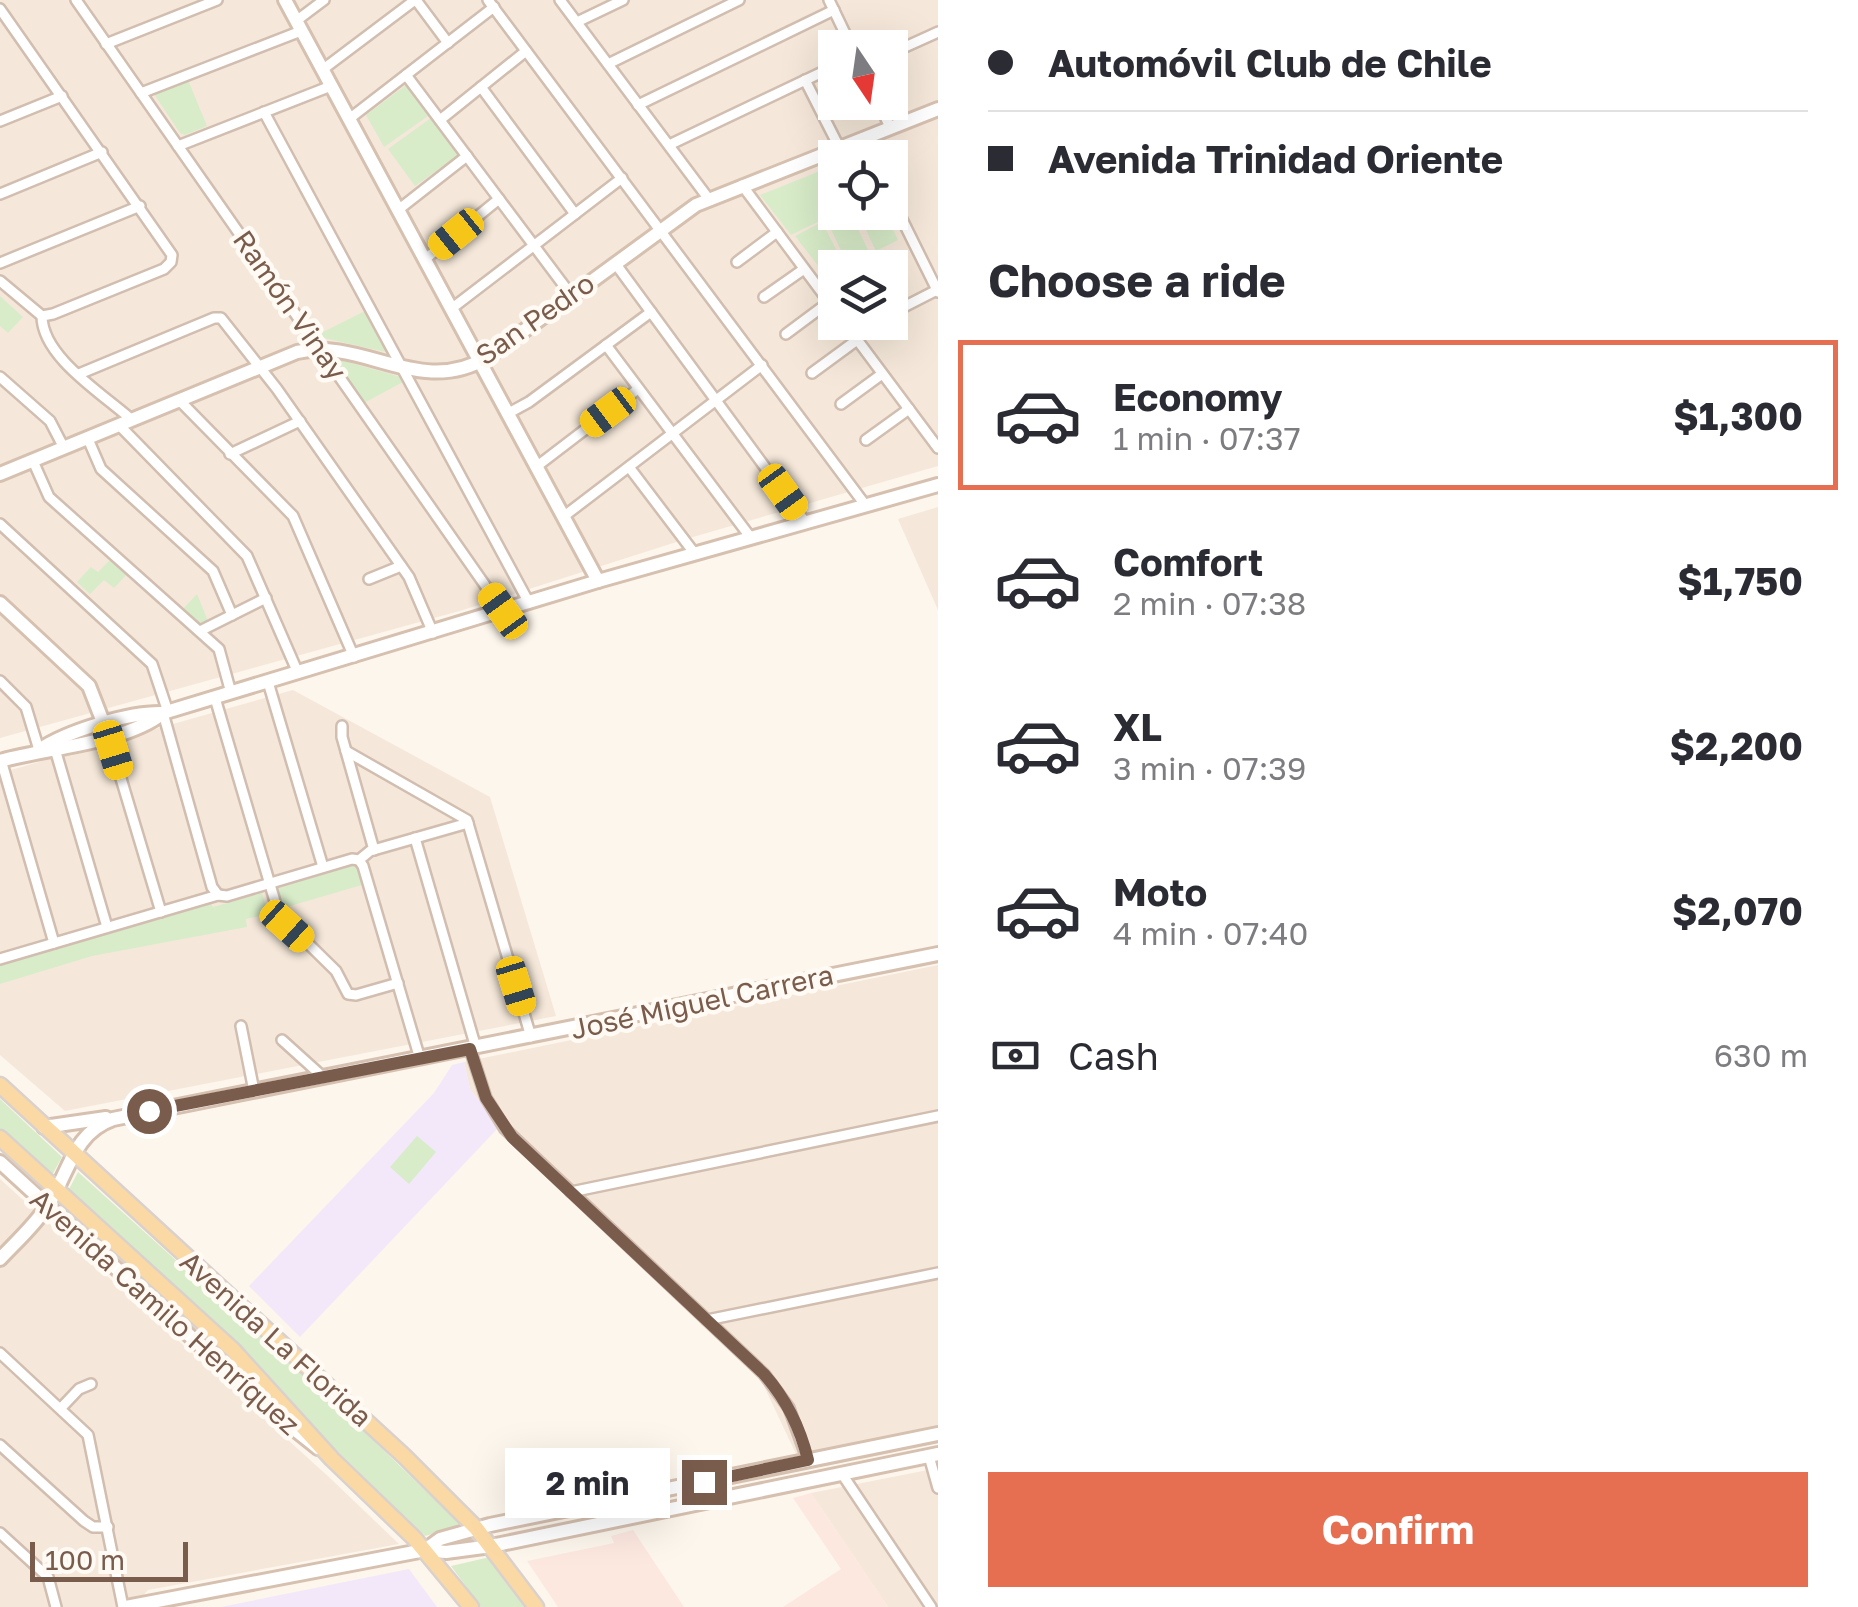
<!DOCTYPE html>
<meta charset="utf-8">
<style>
:root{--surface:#fff;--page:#f7f7f7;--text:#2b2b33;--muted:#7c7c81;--line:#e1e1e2;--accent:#e76f51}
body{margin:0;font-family:"Golos Text",sans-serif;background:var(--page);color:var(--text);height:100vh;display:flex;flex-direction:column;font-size:38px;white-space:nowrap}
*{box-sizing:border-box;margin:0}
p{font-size:32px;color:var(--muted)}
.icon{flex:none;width:55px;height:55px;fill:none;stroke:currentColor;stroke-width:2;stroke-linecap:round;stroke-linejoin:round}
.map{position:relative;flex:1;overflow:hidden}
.panel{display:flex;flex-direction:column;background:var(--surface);width:920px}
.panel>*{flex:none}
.hud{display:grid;align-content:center;height:220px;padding:0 50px;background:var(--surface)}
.needle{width:65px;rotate:167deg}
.buttons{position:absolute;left:818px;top:30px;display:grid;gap:20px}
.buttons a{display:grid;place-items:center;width:90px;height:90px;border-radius:0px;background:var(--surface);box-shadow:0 10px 40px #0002;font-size:50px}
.scale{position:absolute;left:30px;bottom:25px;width:158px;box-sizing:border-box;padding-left:10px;border:5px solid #7a5c4d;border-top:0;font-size:28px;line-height:35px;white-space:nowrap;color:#7a5c4d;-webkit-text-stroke:8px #fffaf3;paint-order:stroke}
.end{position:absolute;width:45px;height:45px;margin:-22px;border:12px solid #7a5c4d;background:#fff;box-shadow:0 0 0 5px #fff}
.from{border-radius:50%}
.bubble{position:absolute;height:70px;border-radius:0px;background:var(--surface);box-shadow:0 10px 40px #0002;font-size:32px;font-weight:700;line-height:70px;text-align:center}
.car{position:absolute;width:30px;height:60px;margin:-30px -15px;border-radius:12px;box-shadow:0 0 8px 2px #0007;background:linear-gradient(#f5c518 24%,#345 0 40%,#f5c518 0 76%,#345 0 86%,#f5c518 0)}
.hud b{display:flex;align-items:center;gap:35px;height:95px;font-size:38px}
.hud b+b{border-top:2px solid var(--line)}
.hud i{width:25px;height:25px;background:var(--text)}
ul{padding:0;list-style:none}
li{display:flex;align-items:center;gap:30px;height:150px;margin:0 20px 15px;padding:0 30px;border:5px solid transparent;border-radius:0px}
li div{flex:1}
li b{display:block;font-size:38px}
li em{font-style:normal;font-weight:700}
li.current{border-color:var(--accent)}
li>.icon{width:90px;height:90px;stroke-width:1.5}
h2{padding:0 50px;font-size:45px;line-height:120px}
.pay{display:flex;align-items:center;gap:25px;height:110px;padding:0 50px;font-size:38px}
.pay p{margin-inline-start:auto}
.action{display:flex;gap:20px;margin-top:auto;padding:20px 50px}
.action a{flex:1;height:115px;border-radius:0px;background:var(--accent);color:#fff;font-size:40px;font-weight:700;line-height:115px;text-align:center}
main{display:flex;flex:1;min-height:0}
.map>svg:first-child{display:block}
.residential{fill:#f5e8da;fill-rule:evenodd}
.commercial{fill:#fde8e0}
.education{fill:#f3e8fa}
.green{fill:#d8ecc9}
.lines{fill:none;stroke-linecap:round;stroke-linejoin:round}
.street-casing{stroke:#d1beb0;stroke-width:14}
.secondary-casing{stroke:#d6c0b0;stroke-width:18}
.primary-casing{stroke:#dad1cd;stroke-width:19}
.street{stroke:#fff;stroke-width:9}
.secondary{stroke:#fff;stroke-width:12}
.primary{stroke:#fbd9a5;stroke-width:14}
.route{stroke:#7a5c4d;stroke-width:12}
.labels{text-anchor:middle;stroke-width:9;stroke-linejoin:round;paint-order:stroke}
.street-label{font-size:28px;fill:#7a5c4d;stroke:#fffaf3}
</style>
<main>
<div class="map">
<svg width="938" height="1607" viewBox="0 0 938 1607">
<rect width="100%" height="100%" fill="#fdf6ec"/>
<g class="residential">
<path d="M0,0H938V466L686,539L463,610L0,738ZM835,48H890V102H835ZM835,158H890V212H835ZM835,268H890V322H835Z"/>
<polygon points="938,507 938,610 898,519"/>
<polygon points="293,690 490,797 556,1016 65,1111 0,1055 0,773"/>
<polygon points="938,965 938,1426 797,1456 762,1382 499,1127 470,1089 464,1062"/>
<polygon points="0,1179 330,1478 399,1544 148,1590 133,1607 0,1607"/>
<polygon points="938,1468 938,1607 888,1607 811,1493"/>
</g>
<g class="commercial">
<polygon points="811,1493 888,1607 783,1607 841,1569 793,1498"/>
<polygon points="633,1530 684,1607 558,1607 527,1561 614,1543 611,1536"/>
</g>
<g class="education">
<polygon points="464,1062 470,1089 499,1127 300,1337 249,1286 434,1093 452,1065"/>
<polygon points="409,1569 437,1607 221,1607"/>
</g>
<g class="green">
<polygon points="188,80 207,126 185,135 180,133 154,94"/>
<polygon points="409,83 431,114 384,147 366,115"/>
<polygon points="431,118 459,155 415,186 388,149"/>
<polygon points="835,165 836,213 791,235 760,195"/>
<polygon points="845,212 850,213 870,254 848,265 827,221"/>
<polygon points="858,213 885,213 898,240 876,251"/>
<polygon points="822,222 845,267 835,268 835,272 826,276 795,236"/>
<polygon points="0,296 23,317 8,333 0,326"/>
<polygon points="367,310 390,353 324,338 321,333"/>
<polygon points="330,357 401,377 403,382 364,403"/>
<polygon points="113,557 129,572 114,588 104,580 90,594 77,582 91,567 98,572"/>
<polygon points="197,594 208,621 198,627 182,610"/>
<polygon points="356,865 362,885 283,908 277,888"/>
<polygon points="262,893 268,914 246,919 247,927 92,956 0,984 0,965 211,904 213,907"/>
<polygon points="0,1099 62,1157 51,1177 0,1131"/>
<polygon points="417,1136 436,1152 409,1184 390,1167"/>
<polygon points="78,1172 342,1410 462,1526 425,1536 304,1419 261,1367 67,1193"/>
<polygon points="490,1557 525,1607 481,1607 451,1566"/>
</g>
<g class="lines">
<defs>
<g id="street">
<polyline points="76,0 503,611"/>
<polyline points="416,0 448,43"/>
<polyline points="488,0 866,506"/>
<polyline points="560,0 708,198"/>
<polyline points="829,0 852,48"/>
<polyline points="0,9 172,255 171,262 164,269 53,314 42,316"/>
<polyline points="296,21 324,0"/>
<polyline points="577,22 623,0"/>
<polyline points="106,44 217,0"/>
<polyline points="894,52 938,32"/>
<polyline points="608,64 739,0"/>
<polyline points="322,70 415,0"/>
<polyline points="406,75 571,295"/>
<polyline points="805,80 839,147"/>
<polyline points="481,87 575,214"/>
<polyline points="141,93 301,31"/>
<polyline points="878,102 890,127"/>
<polyline points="638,105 834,10"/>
<polyline points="264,112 529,603"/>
<polyline points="349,119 494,7"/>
<polyline points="440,120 526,51"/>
<polyline points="0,121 62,96"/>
<polyline points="862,138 872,158"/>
<polyline points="669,145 835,66"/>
<polyline points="178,146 331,86"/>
<polyline points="742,185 835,310"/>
<polyline points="0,194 102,152"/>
<polyline points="890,195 938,292"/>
<polyline points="398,210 467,156"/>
<polyline points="424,260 499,199"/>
<polyline points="737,262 777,232"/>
<polyline points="0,263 140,206"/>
<polyline points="615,263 806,523"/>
<polyline points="0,281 42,316"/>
<polyline points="764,297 804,269"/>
<polyline points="451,309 622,178"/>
<polyline points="890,314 937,290"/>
<path d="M42,316C42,357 103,394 132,420"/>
<polyline points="844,322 938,448"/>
<polyline points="852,333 872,322"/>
<polyline points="786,334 829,302"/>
<polyline points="606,345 751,538"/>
<polyline points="812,373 857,340"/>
<polyline points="79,374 214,318 221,318 277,389 409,577 433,633"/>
<polyline points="0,377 50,421 64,448"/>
<polyline points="179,400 293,516 354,657"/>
<polyline points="841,404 882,374"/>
<polyline points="507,414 529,402 651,312"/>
<polyline points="119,425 247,556 298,673"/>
<polyline points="88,439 101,469 213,571 232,615"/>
<polyline points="866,440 909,409"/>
<polyline points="230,454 300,421"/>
<polyline points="33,461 49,497 219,649 231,693"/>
<polyline points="536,467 638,389"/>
<polyline points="629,467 695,554"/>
<polyline points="563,517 762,365"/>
<polyline points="0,524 152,664 168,712"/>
<polyline points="369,579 401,566"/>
<polyline points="200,631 266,598"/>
<polyline points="0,681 26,707 39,750"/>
<polyline points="268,682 323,867"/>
<polyline points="215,698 279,915 336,971 348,994 356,995 398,983"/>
<polyline points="163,713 212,887 218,895"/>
<polyline points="342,726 342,737 374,850"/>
<polyline points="108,735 161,912"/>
<polyline points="55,749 107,927"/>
<polyline points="346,751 467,820 531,1037"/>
<polyline points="1,760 54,943"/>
<polyline points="415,838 476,1048"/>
<polyline points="359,860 363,866 420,1059"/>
<polyline points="0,959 218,895 227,896 352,859 359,860 370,851 468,823"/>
<polyline points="241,1026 254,1091"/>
<polyline points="282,1040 323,1077"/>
<polyline points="470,1049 486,1098 505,1129 764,1374 789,1408 808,1461"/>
<polyline points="571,1192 938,1116"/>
<polyline points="707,1320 938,1273"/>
<polyline points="0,1353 88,1435 123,1607"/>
<polyline points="61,1408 79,1389 91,1384"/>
<polyline points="0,1445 84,1521 93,1527 108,1527"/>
<polyline points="929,1456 938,1488"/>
<polyline points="842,1474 931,1607"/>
<polyline points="0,1533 48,1577 56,1607"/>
</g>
<g id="secondary">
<polyline points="285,0 598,581"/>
<path d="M0,474L297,352C365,338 420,398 488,357L696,205L938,109"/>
<polyline points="0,603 89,686 108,735"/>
<path d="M39,750C67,731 129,712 163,713L598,581L938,485"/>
<path d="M0,761C46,748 126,743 163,713"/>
<polyline points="44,1127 106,1118"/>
<polyline points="0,1162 274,1413 318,1448"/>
<path d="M0,1259C16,1242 35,1225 48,1205C69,1173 73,1133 113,1119L938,954"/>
<polyline points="425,1550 440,1539 490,1525 938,1434"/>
<polyline points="126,1607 425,1550 446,1552 491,1546 938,1454"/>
</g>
<g id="primary">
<polyline points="0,1085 404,1456 476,1528 536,1607"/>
<polyline points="0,1138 233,1350 332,1459 414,1538 471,1607"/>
</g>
</defs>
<use href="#street" class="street-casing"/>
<use href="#secondary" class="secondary-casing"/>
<use href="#primary" class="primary-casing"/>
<use href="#street" class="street"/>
<use href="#secondary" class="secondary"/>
<use href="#primary" class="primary"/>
</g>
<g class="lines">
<path class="route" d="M149,1111L470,1049L486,1098L512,1137L764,1374C787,1400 800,1427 808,1460L704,1482"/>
</g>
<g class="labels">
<g class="street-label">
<text transform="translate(290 305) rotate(55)" y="10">Ramón Vinay</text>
<text transform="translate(535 319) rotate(-35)" y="10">San Pedro</text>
<text transform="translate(702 1002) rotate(-12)" y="10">José Miguel Carrera</text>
<text transform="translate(165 1312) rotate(42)" y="10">Avenida Camilo Henríquez</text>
<text transform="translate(276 1339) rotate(42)" y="10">Avenida La Florida</text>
</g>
</g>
</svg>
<div class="buttons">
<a><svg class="needle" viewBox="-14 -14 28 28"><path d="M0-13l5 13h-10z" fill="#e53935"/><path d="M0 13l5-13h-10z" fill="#7c7c81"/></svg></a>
<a><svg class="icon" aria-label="locate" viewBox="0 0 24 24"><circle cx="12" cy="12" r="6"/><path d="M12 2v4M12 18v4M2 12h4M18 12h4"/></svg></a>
<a><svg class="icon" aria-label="layers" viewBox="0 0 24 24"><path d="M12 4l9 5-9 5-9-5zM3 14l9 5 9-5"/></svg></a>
</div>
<div class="scale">100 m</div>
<i class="end from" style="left:149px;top:1111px"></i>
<i class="end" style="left:704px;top:1482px"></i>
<div class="bubble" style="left:505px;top:1448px;width:165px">2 min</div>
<i class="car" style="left:456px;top:234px;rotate:231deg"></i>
<i class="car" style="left:608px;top:412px;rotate:233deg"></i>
<i class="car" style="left:783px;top:492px;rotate:144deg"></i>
<i class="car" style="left:503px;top:611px;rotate:324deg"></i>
<i class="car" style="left:113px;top:750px;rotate:163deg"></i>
<i class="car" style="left:287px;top:926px;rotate:132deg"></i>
<i class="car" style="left:516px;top:986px;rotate:163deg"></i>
</div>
<section class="panel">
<div class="hud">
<b><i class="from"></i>Automóvil Club de Chile</b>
<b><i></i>Avenida Trinidad Oriente</b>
</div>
<h2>Choose a ride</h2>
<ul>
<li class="current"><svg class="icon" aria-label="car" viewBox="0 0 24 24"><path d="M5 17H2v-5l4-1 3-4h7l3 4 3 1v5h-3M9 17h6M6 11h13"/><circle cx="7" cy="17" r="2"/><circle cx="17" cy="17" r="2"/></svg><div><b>Economy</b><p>1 min · 07:37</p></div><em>$1,300</em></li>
<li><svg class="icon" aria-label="car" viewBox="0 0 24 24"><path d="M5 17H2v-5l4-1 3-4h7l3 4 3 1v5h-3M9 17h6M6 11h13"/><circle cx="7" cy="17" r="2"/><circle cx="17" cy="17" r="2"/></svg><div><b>Comfort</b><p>2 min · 07:38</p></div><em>$1,750</em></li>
<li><svg class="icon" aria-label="car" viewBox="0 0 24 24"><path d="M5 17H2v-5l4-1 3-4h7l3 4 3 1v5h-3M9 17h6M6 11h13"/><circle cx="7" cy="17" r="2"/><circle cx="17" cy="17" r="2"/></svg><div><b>XL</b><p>3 min · 07:39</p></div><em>$2,200</em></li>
<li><svg class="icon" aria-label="car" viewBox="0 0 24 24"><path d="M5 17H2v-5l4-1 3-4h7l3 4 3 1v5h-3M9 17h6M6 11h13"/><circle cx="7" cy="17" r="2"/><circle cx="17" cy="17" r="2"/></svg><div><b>Moto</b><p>4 min · 07:40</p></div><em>$2,070</em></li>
</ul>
<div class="pay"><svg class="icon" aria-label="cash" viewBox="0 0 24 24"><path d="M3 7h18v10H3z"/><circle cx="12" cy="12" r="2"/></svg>Cash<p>630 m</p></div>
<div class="action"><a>Confirm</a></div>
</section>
</main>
